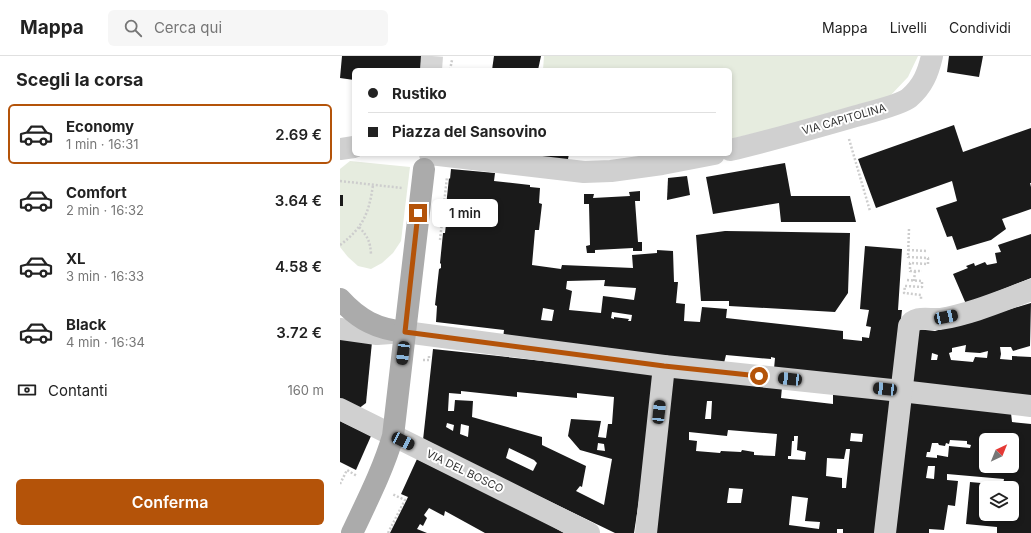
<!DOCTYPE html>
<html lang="it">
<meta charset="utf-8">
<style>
:root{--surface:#fff;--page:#f6f6f6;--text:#222;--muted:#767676;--line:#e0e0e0;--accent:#b45309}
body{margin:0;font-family:Inter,sans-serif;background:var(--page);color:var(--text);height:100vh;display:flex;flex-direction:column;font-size:15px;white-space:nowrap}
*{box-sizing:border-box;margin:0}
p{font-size:13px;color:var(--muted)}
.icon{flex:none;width:22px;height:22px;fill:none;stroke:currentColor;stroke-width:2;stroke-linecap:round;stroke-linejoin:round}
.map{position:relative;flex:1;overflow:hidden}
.panel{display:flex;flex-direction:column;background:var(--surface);width:340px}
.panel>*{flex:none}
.hud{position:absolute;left:12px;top:12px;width:380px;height:88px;border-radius:6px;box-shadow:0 2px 6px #0003;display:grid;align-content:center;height:88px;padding:0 16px;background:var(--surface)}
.needle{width:26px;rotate:43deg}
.controls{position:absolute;left:639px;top:377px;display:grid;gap:8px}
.controls a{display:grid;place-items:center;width:40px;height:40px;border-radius:6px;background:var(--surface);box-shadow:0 2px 6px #0003;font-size:20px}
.end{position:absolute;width:18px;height:18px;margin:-9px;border:5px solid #b45309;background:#fff;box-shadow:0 0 0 2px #fff}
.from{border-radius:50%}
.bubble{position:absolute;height:28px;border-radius:6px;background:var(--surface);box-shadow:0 2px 6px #0003;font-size:13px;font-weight:600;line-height:28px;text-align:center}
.car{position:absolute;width:12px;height:24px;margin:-12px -6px;border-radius:5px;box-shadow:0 0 3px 1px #0007;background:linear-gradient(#222 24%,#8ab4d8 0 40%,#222 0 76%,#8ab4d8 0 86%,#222 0)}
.hud b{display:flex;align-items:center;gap:14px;height:38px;font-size:15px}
.hud b+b{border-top:1px solid var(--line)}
.hud i{width:10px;height:10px;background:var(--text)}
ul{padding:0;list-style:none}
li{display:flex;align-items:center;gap:12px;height:60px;margin:0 8px 6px;padding:0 8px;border:2px solid transparent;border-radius:6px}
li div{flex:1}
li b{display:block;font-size:15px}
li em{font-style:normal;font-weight:600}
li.current{border-color:var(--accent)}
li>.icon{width:36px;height:36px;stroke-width:1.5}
h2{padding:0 16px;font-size:18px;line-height:48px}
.pay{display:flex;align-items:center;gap:10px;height:44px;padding:0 16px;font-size:15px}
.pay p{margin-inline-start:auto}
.action{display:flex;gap:8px;margin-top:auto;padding:8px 16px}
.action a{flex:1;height:46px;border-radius:6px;background:var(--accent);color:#fff;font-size:16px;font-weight:600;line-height:46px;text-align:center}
header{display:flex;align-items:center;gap:24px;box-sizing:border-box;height:56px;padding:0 20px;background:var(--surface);border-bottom:1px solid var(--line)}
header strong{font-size:19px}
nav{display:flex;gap:22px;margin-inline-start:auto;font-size:14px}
.search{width:280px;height:36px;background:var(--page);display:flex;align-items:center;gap:10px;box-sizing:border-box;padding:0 14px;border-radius:6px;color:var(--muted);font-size:15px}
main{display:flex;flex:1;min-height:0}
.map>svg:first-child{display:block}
.green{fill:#e6ecdf}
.building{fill:#1a1a1a;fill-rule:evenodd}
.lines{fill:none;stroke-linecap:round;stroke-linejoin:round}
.major-tunnel{stroke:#d6d6d6;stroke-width:22;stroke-dasharray:22 11;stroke-linecap:butt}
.path{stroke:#cdcdcd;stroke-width:2.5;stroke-dasharray:2 2;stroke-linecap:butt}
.minor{stroke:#d0d0d0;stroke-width:22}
.major{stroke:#ababab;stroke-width:22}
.route{stroke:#b45309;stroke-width:5}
.labels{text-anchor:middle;stroke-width:4;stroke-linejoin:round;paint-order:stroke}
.street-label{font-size:11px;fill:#333;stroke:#fff}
</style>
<header>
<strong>Mappa</strong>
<div class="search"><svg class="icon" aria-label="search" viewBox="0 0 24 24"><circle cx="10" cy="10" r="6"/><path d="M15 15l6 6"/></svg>Cerca qui</div>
<nav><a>Mappa</a><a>Livelli</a><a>Condividi</a></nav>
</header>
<main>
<section class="panel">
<h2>Scegli la corsa</h2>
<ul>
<li class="current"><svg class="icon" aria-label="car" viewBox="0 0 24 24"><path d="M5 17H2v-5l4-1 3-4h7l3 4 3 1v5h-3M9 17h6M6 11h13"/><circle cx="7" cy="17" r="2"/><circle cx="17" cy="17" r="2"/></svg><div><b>Economy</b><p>1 min · 16:31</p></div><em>2.69 €</em></li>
<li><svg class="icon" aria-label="car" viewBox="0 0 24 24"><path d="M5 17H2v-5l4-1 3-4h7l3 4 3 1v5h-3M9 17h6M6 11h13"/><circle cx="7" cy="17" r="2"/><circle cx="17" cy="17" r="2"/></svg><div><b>Comfort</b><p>2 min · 16:32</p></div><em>3.64 €</em></li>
<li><svg class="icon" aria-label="car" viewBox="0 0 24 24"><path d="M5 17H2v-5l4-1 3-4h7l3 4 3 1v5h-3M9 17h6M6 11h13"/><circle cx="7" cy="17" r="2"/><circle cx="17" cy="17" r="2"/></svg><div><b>XL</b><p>3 min · 16:33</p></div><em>4.58 €</em></li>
<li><svg class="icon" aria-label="car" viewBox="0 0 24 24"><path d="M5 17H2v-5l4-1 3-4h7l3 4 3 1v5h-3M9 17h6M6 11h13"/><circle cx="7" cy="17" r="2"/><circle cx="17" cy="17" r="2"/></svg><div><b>Black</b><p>4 min · 16:34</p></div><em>3.72 €</em></li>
</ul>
<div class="pay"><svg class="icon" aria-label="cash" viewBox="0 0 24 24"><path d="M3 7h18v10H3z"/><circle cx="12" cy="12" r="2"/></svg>Contanti<p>160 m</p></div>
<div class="action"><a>Conferma</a></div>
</section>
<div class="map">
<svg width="691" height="477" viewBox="0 0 691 477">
<rect width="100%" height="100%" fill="#fff"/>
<g class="green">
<polygon points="204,0 578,0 568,21 549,41 503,57 390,83 390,14 203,14"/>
<polygon points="10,105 70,111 61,185 53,197 42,207 31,213 18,210 8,201 0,191 0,113"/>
</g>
<g class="building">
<polygon points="2,0 87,0 85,14 14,14 14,24 0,22"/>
<polygon points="154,0 201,0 198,14 152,14"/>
<polygon points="609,0 643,0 639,21 607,16"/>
<polygon points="614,69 623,96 691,72 691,127 690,127 691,131 691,153 662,163 666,173 651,184 617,194 612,180 607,181 596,152 617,145 612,125 536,152 518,103"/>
<polygon points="153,98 229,98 227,108"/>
<polygon points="445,107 451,140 510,140 516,166 441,166 439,147 373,158 366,121"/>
<path d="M111,113L155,117L154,125L190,129V131L200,132L199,147L202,148L199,174H195L192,209L221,213L222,209L293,212L292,199L317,197V194L333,195L334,226H338L336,247L345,248L344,265L360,266L362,251L387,253L386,262L503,275V283L522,285V281L529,282L531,271L526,270L529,254L520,253L525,190L562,193L558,254H562L554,326L434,313L435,302L431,301V303L386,299L384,307L163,283L164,274L96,266L97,250L95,249L99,213L101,212V208L100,207L103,177H105L108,151L106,150L109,122L110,123ZM265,224L264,230L296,232L294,244L263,240L261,257L229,254L232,235L226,233L227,225ZM203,252L214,254L212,265L201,264ZM272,256L292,259L291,265H288L289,263L274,261V263L271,262Z"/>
<polygon points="347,120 350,139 327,144 328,122"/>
<polygon points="300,135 300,145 295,145 298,186 302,186 302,195 293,195 293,192 255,194 255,197 247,197 246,190 250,189 249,148 244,148 244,138 254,138 253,142 290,140 289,136"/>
<rect x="0" y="139" width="3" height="11"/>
<polygon points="385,175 510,177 508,237 495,256 389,250 389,245 361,245 356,179"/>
<polygon points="691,178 691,222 626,248 613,218 628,212 626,210 634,207 635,210 645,206 647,209 657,207 655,197 661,196 658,189"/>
<path d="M691,247L690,290L673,295L671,291H660L661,298L660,303L672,304V300L691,301V341L570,328L576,273L595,275ZM626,289L625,296L640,297L648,295L647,302L635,301L633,306L611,304L609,297L612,296V292ZM592,297L598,299L597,304H591Z"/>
<polygon points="0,282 32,286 26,347 18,353 0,344"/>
<path d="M93,293L314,317L304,412L294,477H275L83,384ZM121,335L177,341V336L237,342V337L274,341L272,368H268L266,382L258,381L261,365L231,363L228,380L240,394L272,403L264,449L236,435L240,430L242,431L246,410L202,389V381L132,361L133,345L115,344L114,355H108L109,337L121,338ZM107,367L114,369L113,375L106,371ZM121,368L129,370L128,381L120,378ZM258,387L264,388L265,395L257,394ZM169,392L194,404L197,407L193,415L166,402Z"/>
<path d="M332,319L442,331L441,342L493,348V337L551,344L537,477H503V473H497V477H314ZM367,345H372L371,363H365ZM388,374L437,378L435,400L414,399V396L402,394L401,396L381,395L380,397L356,395L357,385L349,384V376L387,380ZM511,377L523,378L522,386L510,385ZM454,380H458L457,394L466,396L465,404L448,403V400H451L452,385H454ZM506,393H510L506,432H502V422L486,420L487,402L504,403ZM389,432L403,433L401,447H387ZM452,440L468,442L465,465L480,466L479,473L449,469Z"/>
<path d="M569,346L671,357L672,366L691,368V477H657V471L626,468L630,426L663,429L664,423L607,418V424L618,425L615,450L608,449L604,474L589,473V477H553ZM610,384L627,385V388L631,389L630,392L609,390L608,401L597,399V402L586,401L587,396H590L592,387H598L599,389L605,390L606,387L609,388ZM646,384H672V410H646V394H645ZM588,410H595L594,423L586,422ZM646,432H672V458H646Z"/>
<polygon points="0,365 31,380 16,414 0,406"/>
<polygon points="77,403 201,464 224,477 145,477 105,455 104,460 89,452 84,459 87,462 83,470 80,468 77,473 87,477 50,477 68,441 61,438"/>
</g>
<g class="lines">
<polyline class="major-tunnel" points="91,14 92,0"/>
<g class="path">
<polyline points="110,14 112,4"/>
<polyline points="509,83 530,155"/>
<polyline points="0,125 62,132"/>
<path d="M19,171C28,181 30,185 31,198"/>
<polyline points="569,173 568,201 588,202 588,208 570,207 570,215 582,215"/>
<polyline points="100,184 107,121"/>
<path d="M0,189C23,172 29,157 33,129"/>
<polyline points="568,194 587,195"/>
<polyline points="567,224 582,225 582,231 565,230 564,237 581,239 581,244"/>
<polyline points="574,225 575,215"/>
<polyline points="83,304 89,304 89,299"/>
<polyline points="0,428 7,414 17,420"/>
<polyline points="48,477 65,444 52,438"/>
</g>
<g class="minor">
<polyline points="0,93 14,91"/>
<path d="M390,94C434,84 477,71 520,59C531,56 562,48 569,42C583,30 588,17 592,0"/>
<polyline points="90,98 244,116 271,115 322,108 374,98"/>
<polyline points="0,273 37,278 65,276 324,310 561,335 691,350"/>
<polyline points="0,353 249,477"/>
<polyline points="306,477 324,310"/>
<path d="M545,477L569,270C575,259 589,264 600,263C631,258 661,245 691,234"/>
</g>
<g class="major">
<path d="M0,243C19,264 37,273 65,276"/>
<path d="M12,477C27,445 43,414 53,380L84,113"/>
</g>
</g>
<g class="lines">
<polyline class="route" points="78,157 65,276 324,310 419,320"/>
</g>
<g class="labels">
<g class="street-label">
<text transform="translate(504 63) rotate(-16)" y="4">VIA CAPITOLINA</text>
<text transform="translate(125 415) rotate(26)" y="4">VIA DEL BOSCO</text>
</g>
</g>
</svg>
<div class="controls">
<a><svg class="needle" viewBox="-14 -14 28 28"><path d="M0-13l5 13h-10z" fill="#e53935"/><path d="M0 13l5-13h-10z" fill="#767676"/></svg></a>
<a><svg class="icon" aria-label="layers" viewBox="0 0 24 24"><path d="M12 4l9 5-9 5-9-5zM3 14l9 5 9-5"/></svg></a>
</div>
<i class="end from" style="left:419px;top:320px"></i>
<i class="end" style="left:78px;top:157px"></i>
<div class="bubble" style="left:92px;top:143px;width:66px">1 min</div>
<i class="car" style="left:606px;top:261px;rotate:78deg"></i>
<i class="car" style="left:63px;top:297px;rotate:187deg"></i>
<i class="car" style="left:450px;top:323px;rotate:276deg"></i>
<i class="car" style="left:545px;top:333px;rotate:276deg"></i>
<i class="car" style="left:319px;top:356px;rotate:6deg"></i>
<i class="car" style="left:63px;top:385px;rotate:116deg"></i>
<div class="hud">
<b><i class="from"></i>Rustiko</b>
<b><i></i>Piazza del Sansovino</b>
</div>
</div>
</main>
